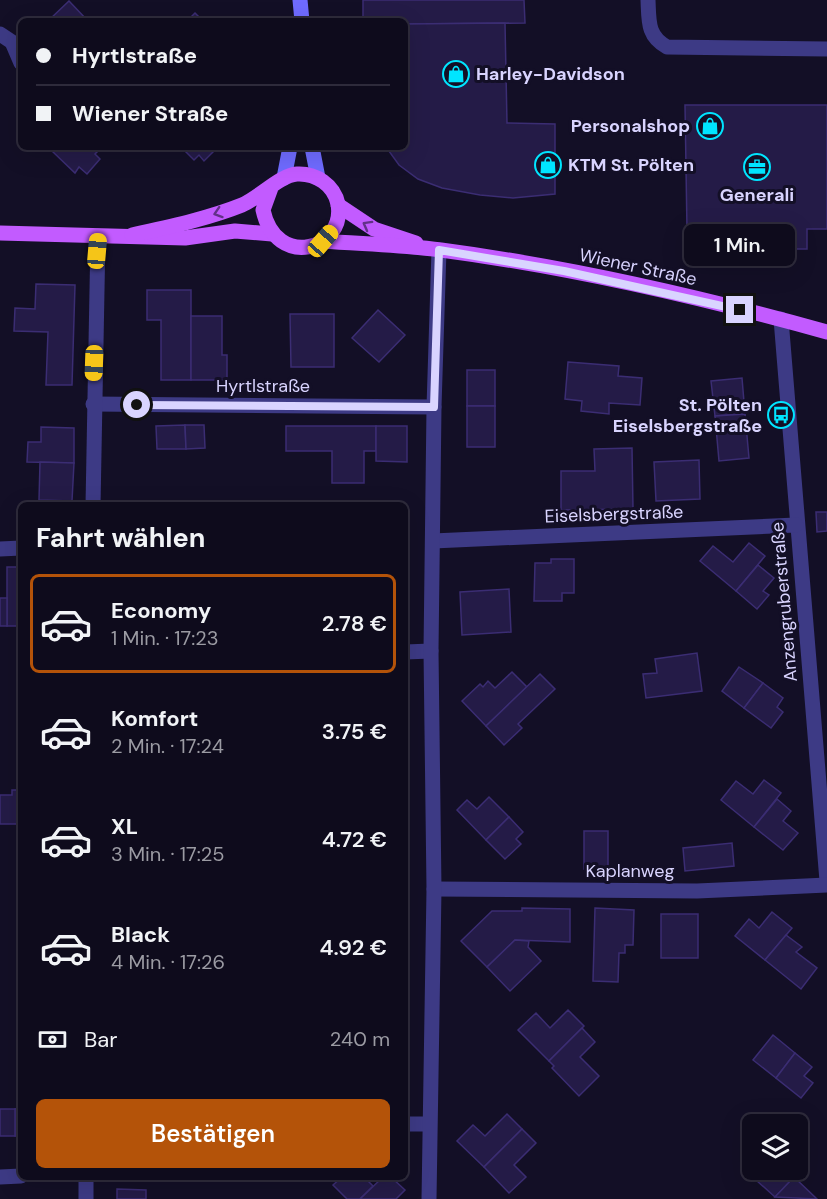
<!DOCTYPE html>
<html lang="de">
<meta charset="utf-8">
<style>
:root{--surface:#0e0b1c;--page:#171425;--text:#f1f3f6;--muted:#9b9ba3;--line:#2e2b3b;--accent:#b45309}
body{margin:0;font-family:"DM Sans",sans-serif;background:var(--page);color:var(--text);height:100vh;display:flex;flex-direction:column;font-size:22px;white-space:nowrap}
*{box-sizing:border-box;margin:0}
p{font-size:20px;color:var(--muted)}
.icon{flex:none;width:33px;height:33px;fill:none;stroke:currentColor;stroke-width:2;stroke-linecap:round;stroke-linejoin:round}
.map{position:relative;flex:1;overflow:hidden}
.sheet{position:absolute;left:18px;top:502px;width:390px;height:678px;display:flex;flex-direction:column;background:var(--surface);border-radius:9px;box-shadow:0 6px 24px #0002,0 0 0 2px var(--line)}
.sheet>*{flex:none}
.top-card{position:absolute;left:18px;top:18px;width:390px;height:132px;border-radius:9px;box-shadow:0 6px 24px #0002,0 0 0 2px var(--line);display:grid;align-content:center;height:132px;padding:0 18px;background:var(--surface)}
.buttons{position:absolute;left:742px;top:1114px;display:grid;gap:12px}
.buttons a{display:grid;place-items:center;width:66px;height:66px;border-radius:9px;background:var(--surface);box-shadow:0 6px 24px #0002,0 0 0 2px var(--line);font-size:30px}
.end{position:absolute;width:27px;height:27px;margin:-14px;border:8px solid #d9d4ff;background:#111;box-shadow:0 0 0 3px #111}
.from{border-radius:50%}
.bubble{position:absolute;height:42px;border-radius:9px;background:var(--surface);box-shadow:0 6px 24px #0002,0 0 0 2px var(--line);font-size:20px;font-weight:600;line-height:42px;text-align:center}
.car{position:absolute;width:18px;height:36px;margin:-18px -9px;border-radius:8px;box-shadow:0 0 4px 2px #0007;background:linear-gradient(#f5c518 24%,#345 0 40%,#f5c518 0 76%,#345 0 86%,#f5c518 0)}
.top-card b{display:flex;align-items:center;gap:21px;height:57px;font-size:22px}
.top-card b+b{border-top:2px solid var(--line)}
.top-card i{width:15px;height:15px;background:var(--text)}
ul{padding:0;list-style:none}
li{display:flex;align-items:center;gap:18px;height:99px;margin:0 12px 9px;padding:0 6px;border:3px solid transparent;border-radius:9px}
li div{flex:1}
li b{display:block;font-size:22px}
li em{font-style:normal;font-weight:600}
li.selected{border-color:var(--accent)}
li>.icon{width:54px;height:54px;stroke-width:1.5}
h2{padding:0 18px;font-size:27px;line-height:72px}
.pay{display:flex;align-items:center;gap:15px;height:66px;padding:0 18px;font-size:22px}
.pay p{margin-inline-start:auto}
.primary-button{display:flex;gap:12px;margin-top:auto;padding:12px 18px}
.primary-button a{flex:1;height:69px;border-radius:9px;background:var(--accent);color:#fff;font-size:24px;font-weight:600;line-height:69px;text-align:center}
.map>svg:first-child{display:block}
.building{fill:#241b47;stroke:#3b2d73;stroke-width:1.5}
.lines{fill:none;stroke-linecap:round;stroke-linejoin:round}
.street{stroke:#3d3a85;stroke-width:15}
.secondary{stroke:#6f6bff;stroke-width:15}
.primary{stroke:#c25bff;stroke-width:15}
.oneway{stroke:#623188}
.route{stroke:#d9d4ff;stroke-width:8}
.labels{text-anchor:middle;stroke-width:6;stroke-linejoin:round;paint-order:stroke}
.poi-label{font-size:18px;font-weight:bold;fill:#d9d4ff;stroke:#130f26;text-anchor:start}
.street-label{font-size:18px;fill:#d9d4ff;stroke:#130f26}
</style>
<div class="map">
<svg width="827" height="1199" viewBox="0 0 827 1199">
<rect width="100%" height="100%" fill="#130f26"/>
<g class="building">
<polygon points="363,0 524,0 525,23 405,24 405,21 363,21"/>
<polygon points="69,1 88,21 48,21"/>
<polygon points="195,13 203,21 187,21"/>
<polygon points="505,23 507,123 555,124 555,194 513,198 480,195 442,188 418,179 399,165 386,147 405,147 405,24"/>
<polygon points="685,105 827,105 827,229 807,229 807,249 781,249 781,230 687,230"/>
<polygon points="56,147 102,147 95,154 100,159 87,174 79,167 75,173 52,151"/>
<polygon points="181,147 218,147 204,161 199,155 194,160"/>
<polygon points="36,284 75,285 72,385 46,385 48,332 14,331 15,308 35,309"/>
<polygon points="147,290 191,290 191,380 161,380 161,320 147,320"/>
<polygon points="378,310 405,335 379,362 352,338"/>
<polygon points="290,314 334,314 334,367 291,367"/>
<polygon points="191,316 222,316 222,355 227,355 227,380 191,380"/>
<polygon points="568,362 619,366 618,376 642,378 640,405 609,403 609,414 581,411 582,401 565,399"/>
<rect x="467" y="370" width="28" height="36"/>
<polygon points="742,378 745,414 715,416 711,381"/>
<rect x="467" y="406" width="28" height="41"/>
<polygon points="745,414 749,458 719,461 715,416"/>
<polygon points="185,425 186,449 157,449 156,426"/>
<polygon points="185,425 204,425 205,448 186,449"/>
<polygon points="286,426 376,426 376,451 364,451 364,483 332,483 332,451 286,451"/>
<polygon points="376,426 407,426 407,462 376,461"/>
<polygon points="41,427 74,428 74,463 27,462 28,442 41,442"/>
<polygon points="632,448 633,509 561,510 561,471 595,471 594,449"/>
<polygon points="699,460 700,499 656,501 654,462"/>
<polygon points="40,462 74,463 72,501 39,500"/>
<polygon points="816,512 827,512 827,531 817,532"/>
<polygon points="749,543 765,556 736,591 700,561 713,546 733,562"/>
<polygon points="551,559 574,559 574,593 562,593 562,601 534,601 535,563 551,563"/>
<polygon points="758,565 774,578 763,591 769,595 757,609 736,591"/>
<rect x="7" y="567" width="14" height="59"/>
<polygon points="509,589 511,632 462,635 460,592"/>
<rect x="0" y="598" width="7" height="28"/>
<polygon points="697,653 702,691 646,698 643,674 657,673 655,659"/>
<polygon points="739,667 763,683 744,708 722,691"/>
<polygon points="512,672 527,687 486,726 462,701 480,684 483,687 488,681 495,688"/>
<polygon points="540,674 555,689 518,724 522,728 504,745 486,726"/>
<polygon points="763,683 783,698 777,707 783,712 771,728 744,708"/>
<polygon points="764,780 781,793 754,827 721,800 736,781 753,794"/>
<polygon points="12,790 21,790 21,824 0,824 0,795 12,795"/>
<polygon points="489,797 509,817 486,840 457,810 467,800 477,809"/>
<polygon points="777,799 791,811 783,821 798,833 783,850 754,827"/>
<polygon points="509,817 523,832 516,839 521,844 505,859 486,840"/>
<rect x="584" y="831" width="24" height="38"/>
<polygon points="732,843 734,866 685,871 683,848"/>
<polygon points="522,908 570,909 570,942 515,940 487,967 461,941 492,911 522,911"/>
<polygon points="595,908 634,910 633,945 625,945 625,953 619,953 618,982 593,981"/>
<polygon points="772,912 792,928 765,960 735,936 749,919 759,928"/>
<rect x="661" y="914" width="37" height="44"/>
<polygon points="786,935 802,947 796,952 817,968 801,989 765,960"/>
<polygon points="515,940 529,941 528,947 541,961 510,991 487,967"/>
<polygon points="568,1010 584,1026 549,1061 518,1030 536,1013 550,1028"/>
<polygon points="582,1028 595,1042 580,1057 599,1076 579,1096 552,1068 554,1066 549,1061"/>
<polygon points="773,1035 795,1053 776,1078 753,1060"/>
<polygon points="795,1053 812,1067 804,1076 813,1083 801,1098 776,1078"/>
<polygon points="21,1108 21,1136 15,1136 15,1109"/>
<rect x="0" y="1109" width="15" height="27"/>
<polygon points="507,1114 522,1129 484,1167 457,1141 473,1125 485,1136"/>
<polygon points="522,1129 536,1143 514,1165 526,1177 509,1193 484,1167"/>
<polygon points="753,1164 753,1170 786,1170 794,1177 775,1197 746,1171"/>
<polygon points="794,1177 817,1199 775,1197"/>
<polygon points="341,1178 365,1178 373,1186 360,1199 347,1199 333,1185"/>
<polygon points="382,1178 392,1178 405,1190 396,1199 360,1199"/>
<polygon points="117,1189 146,1190 146,1199 117,1199"/>
</g>
<g class="lines">
<g class="street">
<path d="M648,0C649,21 647,36 667,47L827,49"/>
<polyline points="0,34 12,42 21,63"/>
<polyline points="781,319 827,881"/>
<polyline points="93,404 434,407"/>
<polyline points="93,506 98,236"/>
<polyline points="433,541 796,525"/>
<polyline points="0,549 21,548"/>
<polyline points="405,652 431,651"/>
<polyline points="434,889 697,891 827,885"/>
<polyline points="405,1124 429,1124"/>
<polyline points="0,1177 21,1176"/>
<polyline points="86,1199 86,1178"/>
<polyline points="429,1199 434,889 431,651 434,407 439,250"/>
</g>
<g class="secondary">
<polyline points="300,0 302,21"/>
<polyline points="312,147 318,178"/>
<polyline points="284,178 290,147"/>
</g>
<g class="primary">
<polyline points="338,205 374,229 416,243"/>
<polyline points="0,233 185,238 235,231 272,234"/>
<path d="M132,235C168,227 207,219 242,205C259,198 280,175 297,174C316,173 334,185 338,204C346,250 276,270 263,210L271,188"/>
<path d="M323,241C362,244 402,245 441,250C570,267 701,297 827,332"/>
</g>
</g>
<defs><path id="oneway-chevron" d="M-2-3.5L2.5 0L-2 3.5" fill="none" stroke-width="1.6" stroke-linecap="round" stroke-linejoin="round" transform="scale(1.5)"/></defs>
<g class="oneway">
<use href="#oneway-chevron" transform="translate(218 213) rotate(162)"/>
<use href="#oneway-chevron" transform="translate(367 225) rotate(-151)"/>
</g>
<g class="lines">
<polyline class="route" points="137,405 434,407 439,250 564,271 740,310"/>
</g>
<defs>
<symbol id="shop-ring" viewBox="-11 -11 22 22"><circle r="9.5" fill="#130f26" stroke="#00e5ff" stroke-width="1.5"/><path d="M-5-2.5h2.3a2.7 3.5 0 0 1 5.4 0H5L5.5 6h-11ZM-1.5-2.5h3a1.5 2.3 0 0 0-3 0Z" fill="#00e5ff"/></symbol>
<symbol id="office-ring" viewBox="-11 -11 22 22"><circle r="9.5" fill="#130f26" stroke="#00e5ff" stroke-width="1.5"/><path d="M-6-3h4V-5.5h4V-3h4V5H-6ZM-1-4.5V-3h2v-1.5ZM-6 0V1H6V0Z" fill="#00e5ff"/></symbol>
<symbol id="bus-ring" viewBox="-11 -11 22 22"><circle r="9.5" fill="#130f26" stroke="#00e5ff" stroke-width="1.5"/><path d="M-5-6H5V4H4V6H2V4H-2V6H-4V4H-5ZM-3.5-4V0h7V-4ZM-3.5 1.2v1.5H-2V1.2ZM2 1.2v1.5H3.5V1.2Z" fill="#00e5ff"/></symbol>
</defs>
<g fill-rule="evenodd">
<use href="#shop-ring" x="441" y="59" width="30" height="30"/>
<use href="#shop-ring" x="695" y="111" width="30" height="30"/>
<use href="#shop-ring" x="533" y="150" width="30" height="30"/>
<use href="#office-ring" x="742" y="152" width="30" height="30"/>
<use href="#bus-ring" x="766" y="400" width="30" height="30"/>
</g>
<g class="labels">
<g class="poi-label">
<text x="476" y="80">Harley-Davidson</text>
<text x="690" y="132" text-anchor="end">Personalshop</text>
<text x="568" y="171">KTM St. Pölten</text>
<text x="757" y="201" text-anchor="middle">Generali</text>
<text x="762" y="411" text-anchor="end">St. Pölten<tspan x="762" dy="21">Eiselsbergstraße</tspan></text>
</g>
<g class="street-label">
<text transform="translate(638 267) rotate(12)" y="6">Wiener Straße</text>
<text x="263" y="392">Hyrtlstraße</text>
<text transform="translate(614 514) rotate(-2)" y="6">Eiselsbergstraße</text>
<text transform="translate(784 602) rotate(-95)" y="6">Anzengruberstraße</text>
<text x="630" y="877">Kaplanweg</text>
</g>
</g>
</svg>
<div class="buttons">
<a><svg class="icon" aria-label="layers" viewBox="0 0 24 24"><path d="M12 4l9 5-9 5-9-5zM3 14l9 5 9-5"/></svg></a>
</div>
<i class="end from" style="left:137px;top:405px"></i>
<i class="end" style="left:740px;top:310px"></i>
<div class="bubble" style="left:684px;top:224px;width:111px">1 Min.</div>
<i class="car" style="left:323px;top:241px;rotate:41deg"></i>
<i class="car" style="left:97px;top:251px;rotate:5deg"></i>
<i class="car" style="left:94px;top:363px;rotate:182deg"></i>
<div class="top-card">
<b><i class="from"></i>Hyrtlstraße</b>
<b><i></i>Wiener Straße</b>
</div>
<section class="sheet">
<h2>Fahrt wählen</h2>
<ul>
<li class="selected"><svg class="icon" aria-label="car" viewBox="0 0 24 24"><path d="M5 17H2v-5l4-1 3-4h7l3 4 3 1v5h-3M9 17h6M6 11h13"/><circle cx="7" cy="17" r="2"/><circle cx="17" cy="17" r="2"/></svg><div><b>Economy</b><p>1 Min. · 17:23</p></div><em>2.78 €</em></li>
<li><svg class="icon" aria-label="car" viewBox="0 0 24 24"><path d="M5 17H2v-5l4-1 3-4h7l3 4 3 1v5h-3M9 17h6M6 11h13"/><circle cx="7" cy="17" r="2"/><circle cx="17" cy="17" r="2"/></svg><div><b>Komfort</b><p>2 Min. · 17:24</p></div><em>3.75 €</em></li>
<li><svg class="icon" aria-label="car" viewBox="0 0 24 24"><path d="M5 17H2v-5l4-1 3-4h7l3 4 3 1v5h-3M9 17h6M6 11h13"/><circle cx="7" cy="17" r="2"/><circle cx="17" cy="17" r="2"/></svg><div><b>XL</b><p>3 Min. · 17:25</p></div><em>4.72 €</em></li>
<li><svg class="icon" aria-label="car" viewBox="0 0 24 24"><path d="M5 17H2v-5l4-1 3-4h7l3 4 3 1v5h-3M9 17h6M6 11h13"/><circle cx="7" cy="17" r="2"/><circle cx="17" cy="17" r="2"/></svg><div><b>Black</b><p>4 Min. · 17:26</p></div><em>4.92 €</em></li>
</ul>
<div class="pay"><svg class="icon" aria-label="cash" viewBox="0 0 24 24"><path d="M3 7h18v10H3z"/><circle cx="12" cy="12" r="2"/></svg>Bar<p>240 m</p></div>
<div class="primary-button"><a>Bestätigen</a></div>
</section>
</div>
